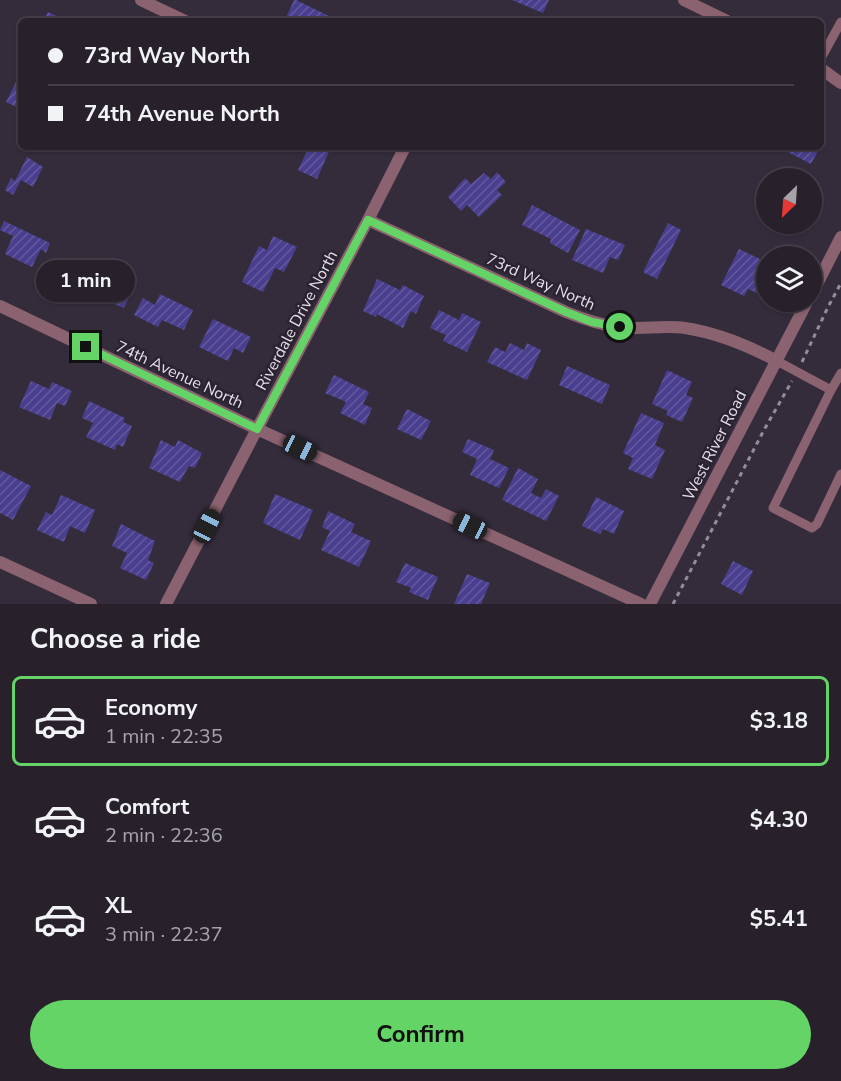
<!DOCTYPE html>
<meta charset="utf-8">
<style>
:root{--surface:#28212c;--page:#302934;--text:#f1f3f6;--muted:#a5a3a9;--line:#443e48;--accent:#65d467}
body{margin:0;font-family:"Nunito Sans",sans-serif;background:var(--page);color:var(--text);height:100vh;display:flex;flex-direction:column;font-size:22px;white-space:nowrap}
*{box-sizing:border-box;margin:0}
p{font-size:20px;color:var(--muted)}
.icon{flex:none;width:33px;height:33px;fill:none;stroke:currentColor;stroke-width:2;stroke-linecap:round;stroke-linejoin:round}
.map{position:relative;height:604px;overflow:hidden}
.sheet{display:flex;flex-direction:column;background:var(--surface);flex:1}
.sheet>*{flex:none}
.guide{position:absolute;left:18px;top:18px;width:806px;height:132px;border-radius:9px;box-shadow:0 2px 4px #0004,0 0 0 2px var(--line);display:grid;align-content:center;height:132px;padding:0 30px;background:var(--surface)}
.needle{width:39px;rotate:205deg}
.buttons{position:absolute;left:756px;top:168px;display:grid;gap:12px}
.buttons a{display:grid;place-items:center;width:66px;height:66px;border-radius:50%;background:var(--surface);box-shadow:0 2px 4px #0004,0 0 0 2px var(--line);font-size:30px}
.end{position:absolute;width:27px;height:27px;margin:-14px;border:8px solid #65d467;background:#111;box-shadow:0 0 0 3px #111}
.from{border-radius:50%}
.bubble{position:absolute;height:42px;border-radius:21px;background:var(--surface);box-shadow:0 2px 4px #0004,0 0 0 2px var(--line);font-size:20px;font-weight:700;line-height:42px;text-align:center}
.car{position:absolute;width:18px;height:36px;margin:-18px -9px;border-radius:8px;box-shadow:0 0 4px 2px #0007;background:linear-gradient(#222 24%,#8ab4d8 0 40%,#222 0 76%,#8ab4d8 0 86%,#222 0)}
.guide b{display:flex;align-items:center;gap:21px;height:57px;font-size:22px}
.guide b+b{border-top:2px solid var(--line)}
.guide i{width:15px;height:15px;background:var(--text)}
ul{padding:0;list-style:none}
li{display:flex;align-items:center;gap:18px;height:90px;margin:0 12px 9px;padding:0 18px;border:3px solid transparent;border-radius:9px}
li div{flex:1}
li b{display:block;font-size:22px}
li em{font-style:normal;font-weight:700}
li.on{border-color:var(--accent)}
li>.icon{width:54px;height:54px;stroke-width:1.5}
h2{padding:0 30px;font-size:27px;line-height:72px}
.action{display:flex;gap:12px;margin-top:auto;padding:12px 30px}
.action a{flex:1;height:69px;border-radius:36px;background:var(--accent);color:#111;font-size:24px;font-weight:700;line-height:69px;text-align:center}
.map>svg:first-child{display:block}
.building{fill:url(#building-hatch)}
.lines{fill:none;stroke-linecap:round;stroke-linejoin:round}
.path{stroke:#948c99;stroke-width:3;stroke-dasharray:4.5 4.5;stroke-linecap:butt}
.lane{stroke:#8b626f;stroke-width:9}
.street{stroke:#8b626f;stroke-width:12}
.route{stroke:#65d467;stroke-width:8}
.labels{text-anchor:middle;stroke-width:5;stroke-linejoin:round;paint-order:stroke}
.street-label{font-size:16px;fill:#e4dee8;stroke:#2b2331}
</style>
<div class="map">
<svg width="841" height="604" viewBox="0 0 841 604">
<defs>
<pattern id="building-hatch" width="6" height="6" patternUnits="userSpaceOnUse" patternTransform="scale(1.5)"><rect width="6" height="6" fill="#493f8e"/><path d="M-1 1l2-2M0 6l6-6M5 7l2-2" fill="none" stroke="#635a9e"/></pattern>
</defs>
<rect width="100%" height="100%" fill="#352c3b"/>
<g class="building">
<polygon points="294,0 296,0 339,21 291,21 286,18"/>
<polygon points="512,0 549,0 543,13"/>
<polygon points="48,12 67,21 43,21"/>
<polygon points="21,72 21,109 6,102"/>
<polygon points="309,147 331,147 317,179 298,170"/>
<polygon points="778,147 820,147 811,164"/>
<polygon points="27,157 43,167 33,187 21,180 13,195 5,190 11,178 15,181"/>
<polygon points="497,172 506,182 497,190 502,195 479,217 467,205 461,211 448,197 465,178 471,184 484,173 491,179"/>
<polygon points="532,205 580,230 568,253 550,243 551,239 522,225"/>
<polygon points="4,221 50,243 46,253 41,249 32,267 5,254 13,236 0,230"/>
<polygon points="668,223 681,230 657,279 643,272"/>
<polygon points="586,229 625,245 618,260 610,257 603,273 572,260"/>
<polygon points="273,236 297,247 284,272 275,268 263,292 242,282 259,246 267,250"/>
<polygon points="739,249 766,262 766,290 763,296 748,289 744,296 721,285"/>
<polygon points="88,261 136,283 124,308 95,296 98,291 78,282"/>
<polygon points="377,279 400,290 403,285 424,296 416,314 411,311 403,328 377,314 376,317 363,311"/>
<polygon points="160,294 193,310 184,330 162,320 158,327 134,315 143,298 155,305"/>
<polygon points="439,310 459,320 462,313 481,322 467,352 443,341 446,335 430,328"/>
<polygon points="213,319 251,337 243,353 234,348 228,361 199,347"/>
<polygon points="510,343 524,350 527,343 541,350 527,380 487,362 495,347 505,352"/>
<polygon points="567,366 610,385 602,404 559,385"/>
<polygon points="667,370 692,382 686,395 693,398 682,422 666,415 668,411 652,404"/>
<polygon points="334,375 369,392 363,404 372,408 365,425 340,413 346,402 325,393"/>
<polygon points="31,381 49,389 52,382 72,391 65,406 57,403 50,420 19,407"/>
<polygon points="89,401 125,418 123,422 132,426 123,447 117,444 115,450 86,437 93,423 82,418"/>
<polygon points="407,409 431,421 421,440 397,429"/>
<polygon points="641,413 664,423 655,445 665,450 652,479 628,469 633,458 623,453"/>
<polygon points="468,439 494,450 490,459 509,468 499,488 470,475 477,459 462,452"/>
<polygon points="161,440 175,447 178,440 202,453 195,468 189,466 180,482 149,468"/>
<polygon points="518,468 538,479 531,493 541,498 546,489 559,496 546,521 502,500"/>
<polygon points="0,470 31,486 13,520 0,513"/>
<polygon points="275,494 313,510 300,540 263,523"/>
<polygon points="61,495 95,510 85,533 70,526 64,542 37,530 46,512 52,515"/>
<polygon points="596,497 624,511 614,534 603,529 600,534 582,526"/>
<polygon points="328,511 355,524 351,532 371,541 359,567 321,550 330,531 322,527"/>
<polygon points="121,524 155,541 148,560 154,563 146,580 120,568 127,553 112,546"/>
<polygon points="733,561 753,571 742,595 721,584"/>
<polygon points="405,563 438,577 428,600 409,592 411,588 396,582"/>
<polygon points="467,574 490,583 481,604 454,604"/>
</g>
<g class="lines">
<g class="path">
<polyline points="802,362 828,307 841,283"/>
<polyline points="673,604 764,430 792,381"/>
</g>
<g class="lane">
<polyline points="820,60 841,22"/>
<polyline points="777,361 831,390"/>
<polyline points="841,373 831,390 773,508 812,528 817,524 841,474"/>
</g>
<g class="street">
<polyline points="141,0 185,21"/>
<polyline points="684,0 727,21"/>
<polyline points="820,68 841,83"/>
<path d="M368,220L566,312C583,319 600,325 619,327C641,330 663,325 685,328C718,333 747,345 777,361"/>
<polyline points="812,294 841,237"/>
<polyline points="0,306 257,429 641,604"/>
<polyline points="0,562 91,604"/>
<polyline points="166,604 257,429 368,220 405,147"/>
<polyline points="650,604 807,302"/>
</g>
</g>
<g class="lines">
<polyline class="route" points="86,347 257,429 368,220 566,312 592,322 620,327"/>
</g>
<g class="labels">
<g class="street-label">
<text transform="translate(541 281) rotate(24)" y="6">73rd Way North</text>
<text transform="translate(296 320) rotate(-62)" y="6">Riverdale Drive North</text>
<text transform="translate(180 374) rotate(25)" y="6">74th Avenue North</text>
<text transform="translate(714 445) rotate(-63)" y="6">West River Road</text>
</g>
</g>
</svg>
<div class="buttons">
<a><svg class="needle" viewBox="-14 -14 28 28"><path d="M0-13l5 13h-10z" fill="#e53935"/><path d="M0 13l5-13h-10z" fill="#a5a3a9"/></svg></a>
<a><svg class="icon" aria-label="layers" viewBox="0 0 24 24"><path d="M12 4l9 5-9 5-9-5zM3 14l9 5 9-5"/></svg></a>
</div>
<i class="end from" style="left:620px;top:327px"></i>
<i class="end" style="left:86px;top:347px"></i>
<div class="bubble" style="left:36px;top:260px;width:99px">1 min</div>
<i class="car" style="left:300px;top:448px;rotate:115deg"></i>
<i class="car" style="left:207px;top:526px;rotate:27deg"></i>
<i class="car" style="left:470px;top:526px;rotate:295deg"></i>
<div class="guide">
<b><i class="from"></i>73rd Way North</b>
<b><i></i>74th Avenue North</b>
</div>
</div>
<section class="sheet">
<h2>Choose a ride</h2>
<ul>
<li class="on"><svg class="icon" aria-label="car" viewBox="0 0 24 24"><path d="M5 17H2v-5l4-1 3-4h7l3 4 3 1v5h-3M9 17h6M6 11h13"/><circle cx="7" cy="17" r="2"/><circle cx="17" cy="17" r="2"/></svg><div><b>Economy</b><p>1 min · 22:35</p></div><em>$3.18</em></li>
<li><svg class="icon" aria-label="car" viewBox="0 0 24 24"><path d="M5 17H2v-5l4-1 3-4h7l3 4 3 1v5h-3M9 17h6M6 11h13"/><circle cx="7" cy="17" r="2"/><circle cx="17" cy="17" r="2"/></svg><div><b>Comfort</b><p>2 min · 22:36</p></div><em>$4.30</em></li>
<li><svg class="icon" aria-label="car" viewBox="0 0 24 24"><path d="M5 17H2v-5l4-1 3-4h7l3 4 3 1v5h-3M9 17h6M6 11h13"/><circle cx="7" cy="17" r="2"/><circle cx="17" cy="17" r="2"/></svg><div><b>XL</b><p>3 min · 22:37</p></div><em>$5.41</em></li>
</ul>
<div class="action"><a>Confirm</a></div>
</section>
